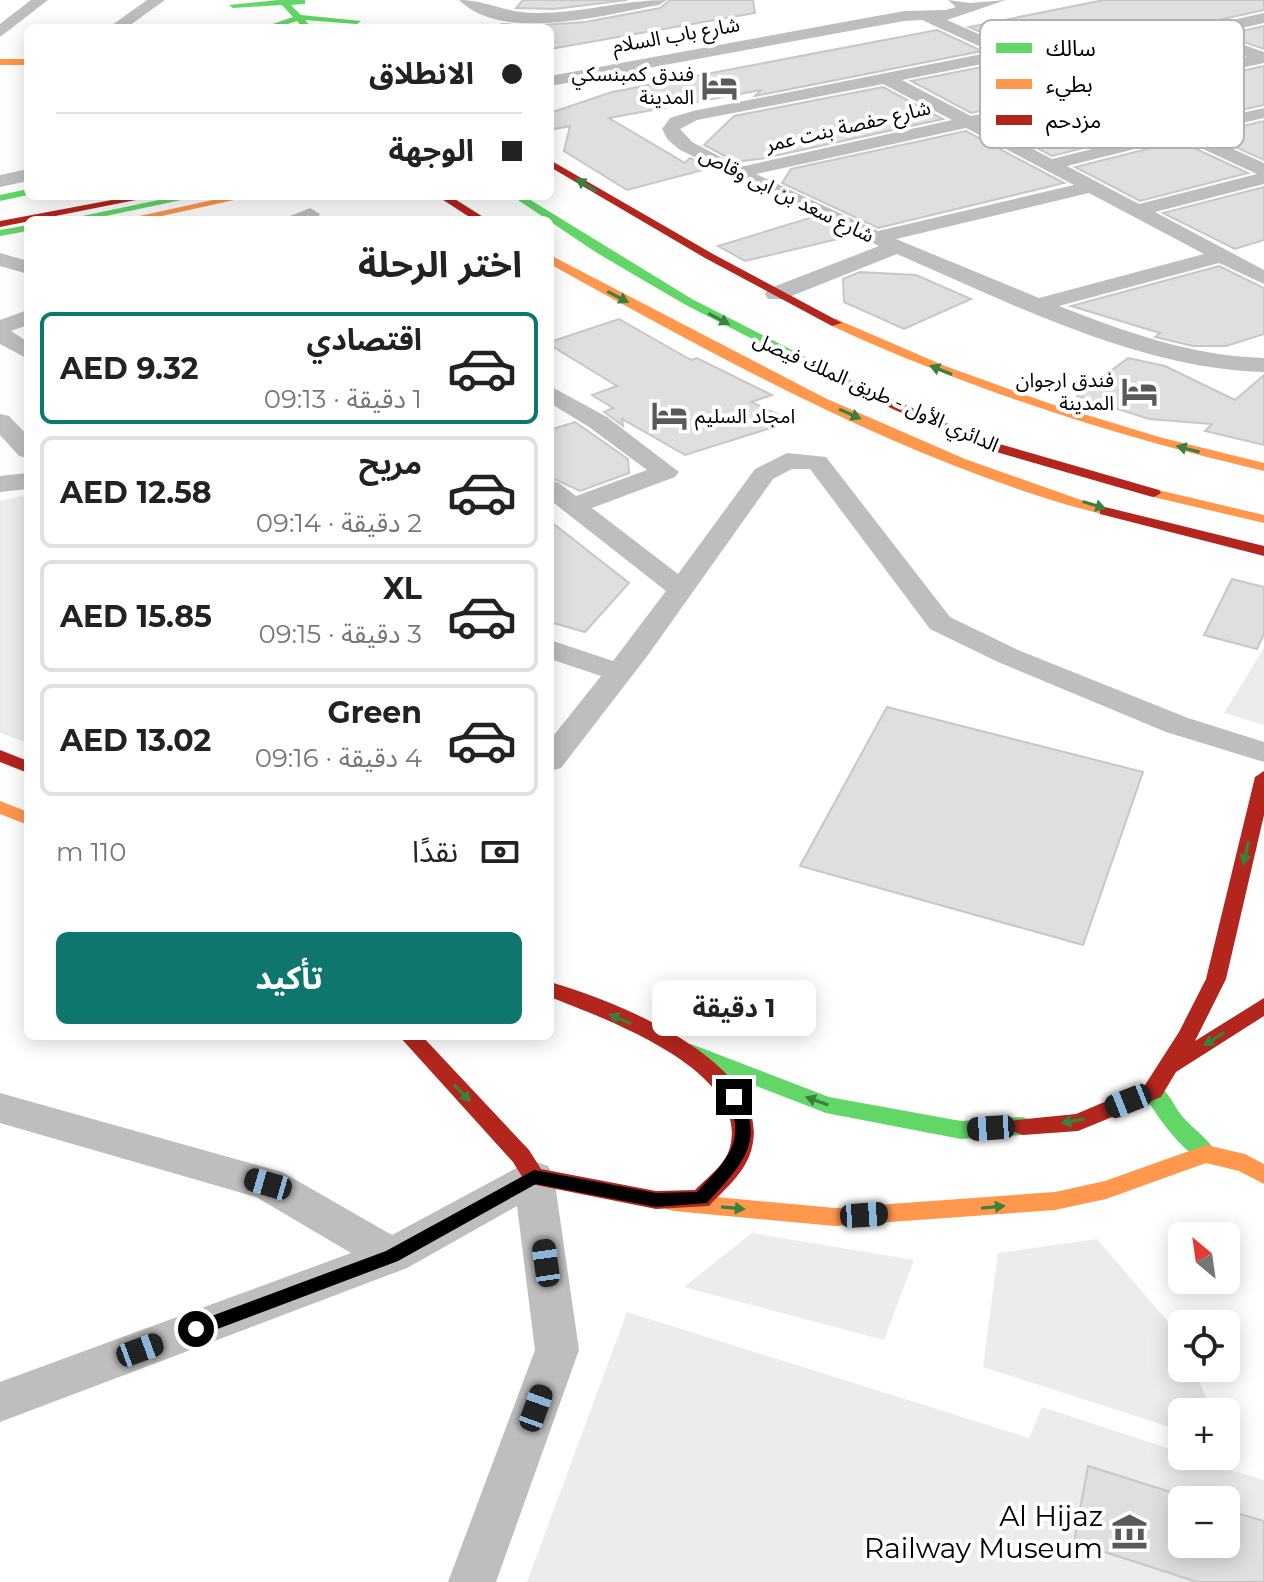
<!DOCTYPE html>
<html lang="ar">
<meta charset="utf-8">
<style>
:root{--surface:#fff;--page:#f6f6f6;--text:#222;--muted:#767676;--line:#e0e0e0;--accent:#0f766e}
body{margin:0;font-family:Montserrat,"Noto Sans Arabic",sans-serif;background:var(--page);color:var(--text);direction:rtl;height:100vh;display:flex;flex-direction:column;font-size:30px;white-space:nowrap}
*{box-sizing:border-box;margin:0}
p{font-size:26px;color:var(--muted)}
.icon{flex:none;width:44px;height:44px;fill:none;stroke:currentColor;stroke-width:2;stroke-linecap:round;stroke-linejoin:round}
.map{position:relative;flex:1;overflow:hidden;direction:ltr}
.sheet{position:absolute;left:24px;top:216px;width:530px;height:824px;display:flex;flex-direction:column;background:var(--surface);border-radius:12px;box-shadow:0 4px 20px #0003;direction:rtl}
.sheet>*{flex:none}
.top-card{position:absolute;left:24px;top:24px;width:530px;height:176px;border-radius:12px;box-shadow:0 4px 20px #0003;direction:rtl;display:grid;align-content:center;height:176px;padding:0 32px;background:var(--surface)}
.needle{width:52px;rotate:331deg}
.controls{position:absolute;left:1168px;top:1222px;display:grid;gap:16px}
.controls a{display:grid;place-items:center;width:72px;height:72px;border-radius:12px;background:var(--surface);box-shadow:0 4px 20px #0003;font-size:40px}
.end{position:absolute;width:36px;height:36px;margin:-18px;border:10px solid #000;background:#fff;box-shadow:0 0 0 4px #fff}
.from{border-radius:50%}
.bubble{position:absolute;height:56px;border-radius:12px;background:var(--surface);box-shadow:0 4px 20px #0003;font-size:26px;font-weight:700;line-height:56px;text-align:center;direction:rtl}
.car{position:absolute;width:24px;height:48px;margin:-24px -12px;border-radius:10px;box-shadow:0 0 6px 2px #0007;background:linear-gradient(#222 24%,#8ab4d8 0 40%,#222 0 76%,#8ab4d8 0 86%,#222 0)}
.top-card b{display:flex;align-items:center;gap:28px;height:76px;font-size:30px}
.top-card b+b{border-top:2px solid var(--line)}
.top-card i{width:20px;height:20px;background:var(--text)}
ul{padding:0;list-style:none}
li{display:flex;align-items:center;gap:24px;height:112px;margin:0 16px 12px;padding:0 16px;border:4px solid var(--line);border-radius:12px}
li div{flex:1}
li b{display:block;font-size:30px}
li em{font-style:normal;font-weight:700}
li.active{border-color:var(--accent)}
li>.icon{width:72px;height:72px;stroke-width:1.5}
h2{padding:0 32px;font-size:36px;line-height:96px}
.pay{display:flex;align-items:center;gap:20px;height:88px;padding:0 32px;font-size:30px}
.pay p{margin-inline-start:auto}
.action{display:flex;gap:16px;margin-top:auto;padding:16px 32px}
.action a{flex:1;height:92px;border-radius:12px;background:var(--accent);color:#fff;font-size:32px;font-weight:700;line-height:92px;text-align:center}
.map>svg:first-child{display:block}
.green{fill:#ececec;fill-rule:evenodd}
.building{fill:#dfdfdf;stroke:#c7c7c7;stroke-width:2}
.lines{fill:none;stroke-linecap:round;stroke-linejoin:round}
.street{fill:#bebebe;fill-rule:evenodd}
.fast{fill:#63d668;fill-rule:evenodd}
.slow{fill:#ff974d;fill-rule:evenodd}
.jam{fill:#b3261e;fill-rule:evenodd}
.oneway{fill:#3b803e}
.route{fill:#000}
.labels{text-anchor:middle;stroke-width:8;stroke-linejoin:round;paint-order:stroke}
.far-street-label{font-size:20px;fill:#000;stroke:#fff}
.far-poi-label{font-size:20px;fill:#000;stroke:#fff;text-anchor:end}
.near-poi-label{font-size:28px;fill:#000;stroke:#fff;text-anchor:end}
.key{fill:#fff;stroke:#b2b2b2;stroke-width:2}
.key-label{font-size:22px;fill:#000}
</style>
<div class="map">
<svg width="1264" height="1582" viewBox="0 0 1264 1582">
<rect width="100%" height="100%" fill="#fff"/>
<g class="green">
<polygon points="22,496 28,498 28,743 0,733 0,501"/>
<polygon points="1264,648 1264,725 1224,713"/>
<polygon points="752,1233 914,1260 884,1340 684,1287"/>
<polygon points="1097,1239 1182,1338 1182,1368 1194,1368 1212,1412 1182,1412 1182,1431 983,1367 998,1253"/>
<path d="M627,1312L1029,1438L1042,1407L1182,1453V1456L1264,1480V1582H527ZM1182,1500H1226V1544H1182Z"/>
</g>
<g class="building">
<polygon points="523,0 627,0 554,9 516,8"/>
<polygon points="670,0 753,0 755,13 550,49 550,28 499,28 502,24 528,26 585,22 660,8"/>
<polygon points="1104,0 1264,0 1264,10 1192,26 1128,22 1010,45 969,27"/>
<polygon points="1264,26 1264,49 1224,35"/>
<polygon points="937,30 982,51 755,96 761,90 609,118 685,163 690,158 711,168 699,171 627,190 564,151 570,126 550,130 550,113 612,92"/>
<polygon points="1007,62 1070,91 971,113 911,81"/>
<polygon points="1264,66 1264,105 1200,119 1195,127 1201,131 1123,96"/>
<polygon points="883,87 943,119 765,158 736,162 704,145 734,116"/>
<polygon points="1094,102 1155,130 1052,156 994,125"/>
<polygon points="1264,121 1264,160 1207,134 1208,134"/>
<polygon points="966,131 1064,183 878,228 782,183 791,169"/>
<polygon points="1179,141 1248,173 1140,201 1075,167"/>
<polygon points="1264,187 1264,240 1235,249 1163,213"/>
<polygon points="813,217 851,236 745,261 718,246"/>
<polygon points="1219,266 1264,288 1264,334 1226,346 1193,346 1155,337 1160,333 1071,306"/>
<polygon points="860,272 916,275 971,299 904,329 844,302 843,279"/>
<polygon points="619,319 691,360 697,358 772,395 751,402 793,421 685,455 622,419 623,426 604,412 613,408 592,395 617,386 550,345 550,342"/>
<polygon points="1128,358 1165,366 1235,400 1264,375 1264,445 1205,431 1212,424 1149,419 1077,396"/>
<polygon points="575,422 628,459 629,473 580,491 550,477 550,430"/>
<polygon points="550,521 629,583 585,632 550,622"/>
<polygon points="1232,579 1264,587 1264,634 1257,649 1204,635"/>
<polygon points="887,707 1143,772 1083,945 800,866"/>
<polygon points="1088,1466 1196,1500 1182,1500 1182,1544 1226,1544 1226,1510 1264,1521 1264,1582 1197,1582 1074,1542"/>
</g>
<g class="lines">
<g class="street">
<polygon points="31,0 48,0 0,37 0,24"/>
<polygon points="147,0 165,0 126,28 108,28"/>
<path d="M459,0C486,0 509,14 538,13C581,13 623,0 667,0L659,5C606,14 503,44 459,0Z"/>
<path d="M948,0L970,3L1006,0L947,20L1010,48L1129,25L1192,29L1264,13V23L1213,34L1264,52V63L1124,93L1115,88L1118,84L1247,57C1162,21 1111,38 1026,55L1264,163V184L1155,212L1264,270V284L1219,263L1059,306C1125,332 1192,356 1264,358V372C1139,369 1010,303 897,254L784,299H768L765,294L768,289L879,246L680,150L668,140L662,129L670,118L693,111L992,52L922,20L904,21L550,86V76L904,11L946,10L956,7ZM1007,59L1079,92L971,116L902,80ZM883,84L952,120L740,167L692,142L680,129L697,120ZM1094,99L1164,131L1052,159L985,124ZM966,128L1074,185L878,231L756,174ZM1179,138L1257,174L1139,204L1067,166ZM1089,193L1204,254L1039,298L896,239Z"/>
<polygon points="1264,108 1264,118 1207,131 1198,126 1201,122"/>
<polygon points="28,169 28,181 0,187 0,175"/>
<polygon points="310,208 320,214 317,218 287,220 290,216"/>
<polygon points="0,253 28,261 28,274 0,266"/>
<polygon points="28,310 28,325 11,331 28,342 28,359 0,344 0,320"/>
<polygon points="550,386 607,417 679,472 675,477 592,508 678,574 755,469 787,453 826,457 950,617 1018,650 1188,718 1264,742 1264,762 1166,732 998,662 930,629 810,469 792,469 773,479 648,655 561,768 550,771 550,740 601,676 550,659 550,640 613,661 666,591 550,500 550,480 559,483 576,496 647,470 589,427 550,403"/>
<polygon points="0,414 9,416 28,436 28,458 19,456 0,435"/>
<polygon points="28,473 28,489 0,492 0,476"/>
<polygon points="0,1093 282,1172 392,1235 520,1166 534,1161 548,1166 554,1177 579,1350 496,1582 448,1582 535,1350 517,1206 407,1268 0,1422 0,1382 351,1253 256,1197 0,1123"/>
</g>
<g class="fast">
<polygon points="278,0 305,0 305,4 291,5 301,15 361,21 357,24 305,20 312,28 303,28 297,21 275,28 261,28 293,17 282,5 233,8 229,5"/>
<polygon points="28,189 28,195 0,201 0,195"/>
<polygon points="178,196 200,196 87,220 63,220"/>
<polygon points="512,196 524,196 692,299 874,392 872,395 862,395 684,304 597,253"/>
<polygon points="28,225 28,231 0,236 0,230"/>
<polygon points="691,1044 829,1097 961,1121 1023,1117 1031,1120 1034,1126 1031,1132 1023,1135 961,1139 826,1113 684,1058 680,1052 684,1046"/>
<path d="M1153,1083C1167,1087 1173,1105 1182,1116C1193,1129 1209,1139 1217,1154L1214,1160C1190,1168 1153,1110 1142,1091L1145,1085Z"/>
</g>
<g class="slow">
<rect x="0" y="59" width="28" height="6"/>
<polygon points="231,196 252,196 144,220 121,220"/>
<path d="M550,255L825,398L965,459L1112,511L1105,515C913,466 723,360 550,264Z"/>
<path d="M836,319L945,366L1051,404L1159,437L1264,463V471C1115,436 971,390 832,326V320Z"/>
<polygon points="1154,489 1264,515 1264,523 1149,496 1147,493"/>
<polygon points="0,801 28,812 28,825 0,814"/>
<polygon points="1206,1145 1245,1154 1264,1164 1264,1184 1239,1171 1206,1163 1106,1199 1055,1210 835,1226 674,1211 666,1209 663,1202 666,1195 674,1193 835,1208 1055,1192 1105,1181"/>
</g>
<g class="jam">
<polygon points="550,160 713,254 842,323 832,326 705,258 550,167"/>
<polygon points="133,196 156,196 0,227 0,221"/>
<polygon points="437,196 450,196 488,220 474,220"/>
<polygon points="867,388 982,439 1159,490 1161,493 1154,497 1149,496 972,445 862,395 860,392"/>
<polygon points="1105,507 1264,546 1264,556 1100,514 1100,508"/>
<polygon points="0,750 28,761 28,773 0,762"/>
<polygon points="1264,771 1264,815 1226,979 1195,1041 1264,998 1264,1016 1176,1072 1161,1097 1078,1131 1023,1135 1015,1132 1012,1126 1015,1120 1076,1114 1145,1085 1179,1032 1206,979 1255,777"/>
<path d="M550,982C613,1000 773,1062 752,1147C747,1171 725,1189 709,1206L656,1209L526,1183L513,1162L399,1036H422L529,1150L541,1169L656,1191L695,1190C707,1178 726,1164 730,1147C750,1070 605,1019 550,997Z"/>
</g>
</g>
<defs><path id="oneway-solid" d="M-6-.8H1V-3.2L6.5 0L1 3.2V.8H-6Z" transform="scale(2)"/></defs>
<g class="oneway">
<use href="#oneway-solid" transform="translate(586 185) rotate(-148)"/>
<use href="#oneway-solid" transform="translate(618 297) rotate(28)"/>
<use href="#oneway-solid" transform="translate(719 319) rotate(28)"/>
<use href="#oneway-solid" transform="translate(941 370) rotate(-158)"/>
<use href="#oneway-solid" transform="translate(850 414) rotate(24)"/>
<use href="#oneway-solid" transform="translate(1188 449) rotate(-165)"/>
<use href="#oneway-solid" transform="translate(1094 505) rotate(17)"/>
<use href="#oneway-solid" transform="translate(1246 853) rotate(103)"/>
<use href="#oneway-solid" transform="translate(620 1019) rotate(-157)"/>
<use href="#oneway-solid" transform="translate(1214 1039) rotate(147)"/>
<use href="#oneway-solid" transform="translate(462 1093) rotate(47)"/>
<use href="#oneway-solid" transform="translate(817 1101) rotate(-160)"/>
<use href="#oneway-solid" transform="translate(1073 1121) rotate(170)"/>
<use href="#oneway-solid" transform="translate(993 1207) rotate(-5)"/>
<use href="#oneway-solid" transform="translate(733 1208) rotate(5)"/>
</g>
<path class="route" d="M734,1091L739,1093C767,1143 740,1166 707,1203L656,1207L536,1184L398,1261L196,1337L187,1329L190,1324L386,1251L534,1170L656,1193L697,1192C726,1160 749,1141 726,1097Z"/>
<defs>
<symbol id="hotel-bare" viewBox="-9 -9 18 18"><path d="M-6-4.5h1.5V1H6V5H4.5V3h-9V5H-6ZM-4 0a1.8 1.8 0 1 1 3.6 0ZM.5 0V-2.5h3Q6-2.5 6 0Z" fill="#595959" stroke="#fff" stroke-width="2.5" paint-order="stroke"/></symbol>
<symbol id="museum-bare" viewBox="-9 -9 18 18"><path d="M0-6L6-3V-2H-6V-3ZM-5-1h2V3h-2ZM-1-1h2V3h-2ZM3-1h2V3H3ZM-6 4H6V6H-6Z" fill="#595959" stroke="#fff" stroke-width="2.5" paint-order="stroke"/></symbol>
</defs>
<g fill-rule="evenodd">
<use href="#hotel-bare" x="694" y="60" width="51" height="51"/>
<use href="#hotel-bare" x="1114" y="366" width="51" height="51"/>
<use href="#hotel-bare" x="644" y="390" width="51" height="51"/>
<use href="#museum-bare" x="1104" y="1506" width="51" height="51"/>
</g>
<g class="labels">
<g class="far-street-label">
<text transform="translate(676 35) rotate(-10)" y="7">شارع باب السلام</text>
<text transform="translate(848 126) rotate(-13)" y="7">شارع حفصة بنت عمر</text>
<text transform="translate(787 195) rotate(26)" y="7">شارع سعد بن ابى وقاص</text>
<text transform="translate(876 392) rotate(24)" y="7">الدائري الأول - طريق الملك فيصل</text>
</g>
<g class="far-poi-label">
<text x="694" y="81">فندق كمبنسكي<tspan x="694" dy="23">المدينة</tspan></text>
<text x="1114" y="387">فندق ارجوان<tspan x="1114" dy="23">المدينة</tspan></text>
<text x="695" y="423" text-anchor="start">امجاد السلیم</text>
</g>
<g class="near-poi-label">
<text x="1103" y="1526">Al Hijaz<tspan x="1103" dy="32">Railway Museum</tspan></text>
</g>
</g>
<rect x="980" y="20" width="264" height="128" rx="12" class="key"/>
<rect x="996" y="43" width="36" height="10" fill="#63d668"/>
<rect x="996" y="79" width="36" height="10" fill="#ff974d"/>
<rect x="996" y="115" width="36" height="10" fill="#b3261e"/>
<g class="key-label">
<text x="1046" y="56">سالك</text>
<text x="1046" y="92">بطيء</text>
<text x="1046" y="128">مزدحم</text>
</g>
</svg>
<div class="controls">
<a><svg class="needle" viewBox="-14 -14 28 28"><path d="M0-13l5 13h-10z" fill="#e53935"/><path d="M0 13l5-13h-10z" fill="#767676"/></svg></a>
<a><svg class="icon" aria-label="locate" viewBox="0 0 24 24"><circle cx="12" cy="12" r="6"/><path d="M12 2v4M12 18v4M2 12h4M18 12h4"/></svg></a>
<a>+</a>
<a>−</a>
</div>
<i class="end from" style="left:196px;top:1329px"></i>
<i class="end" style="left:734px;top:1097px"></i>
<div class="bubble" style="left:652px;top:980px;width:164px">1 دقيقة</div>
<i class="car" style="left:1128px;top:1101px;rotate:248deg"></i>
<i class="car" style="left:991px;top:1128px;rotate:266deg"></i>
<i class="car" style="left:268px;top:1184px;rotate:286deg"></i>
<i class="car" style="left:864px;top:1215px;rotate:86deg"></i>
<i class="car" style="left:546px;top:1263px;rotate:352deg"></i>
<i class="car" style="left:140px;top:1350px;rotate:70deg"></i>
<i class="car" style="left:536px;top:1408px;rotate:20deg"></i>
<div class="top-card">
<b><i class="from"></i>الانطلاق</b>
<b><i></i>الوجهة</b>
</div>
<section class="sheet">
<h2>اختر الرحلة</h2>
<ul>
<li class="active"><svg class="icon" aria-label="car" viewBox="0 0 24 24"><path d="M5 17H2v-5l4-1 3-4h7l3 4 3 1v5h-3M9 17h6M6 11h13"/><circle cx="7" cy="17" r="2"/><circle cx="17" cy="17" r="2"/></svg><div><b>اقتصادي</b><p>1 دقيقة · 09:13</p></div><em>AED 9.32</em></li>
<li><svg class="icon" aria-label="car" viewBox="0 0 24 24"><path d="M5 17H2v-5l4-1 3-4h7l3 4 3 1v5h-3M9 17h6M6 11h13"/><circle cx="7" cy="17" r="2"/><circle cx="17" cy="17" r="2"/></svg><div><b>مريح</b><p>2 دقيقة · 09:14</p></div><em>AED 12.58</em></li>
<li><svg class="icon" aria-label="car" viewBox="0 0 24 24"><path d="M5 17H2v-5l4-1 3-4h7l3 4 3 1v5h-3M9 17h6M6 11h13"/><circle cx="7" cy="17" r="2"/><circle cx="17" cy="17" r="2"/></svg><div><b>XL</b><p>3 دقيقة · 09:15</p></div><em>AED 15.85</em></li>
<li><svg class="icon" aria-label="car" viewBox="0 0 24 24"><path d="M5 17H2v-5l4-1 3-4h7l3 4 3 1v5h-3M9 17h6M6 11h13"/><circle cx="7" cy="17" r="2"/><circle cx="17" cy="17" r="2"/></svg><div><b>Green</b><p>4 دقيقة · 09:16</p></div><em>AED 13.02</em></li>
</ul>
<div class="pay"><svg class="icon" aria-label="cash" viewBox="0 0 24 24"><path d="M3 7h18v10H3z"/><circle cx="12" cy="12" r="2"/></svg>نقدًا<p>110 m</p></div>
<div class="action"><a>تأكيد</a></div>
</section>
</div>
